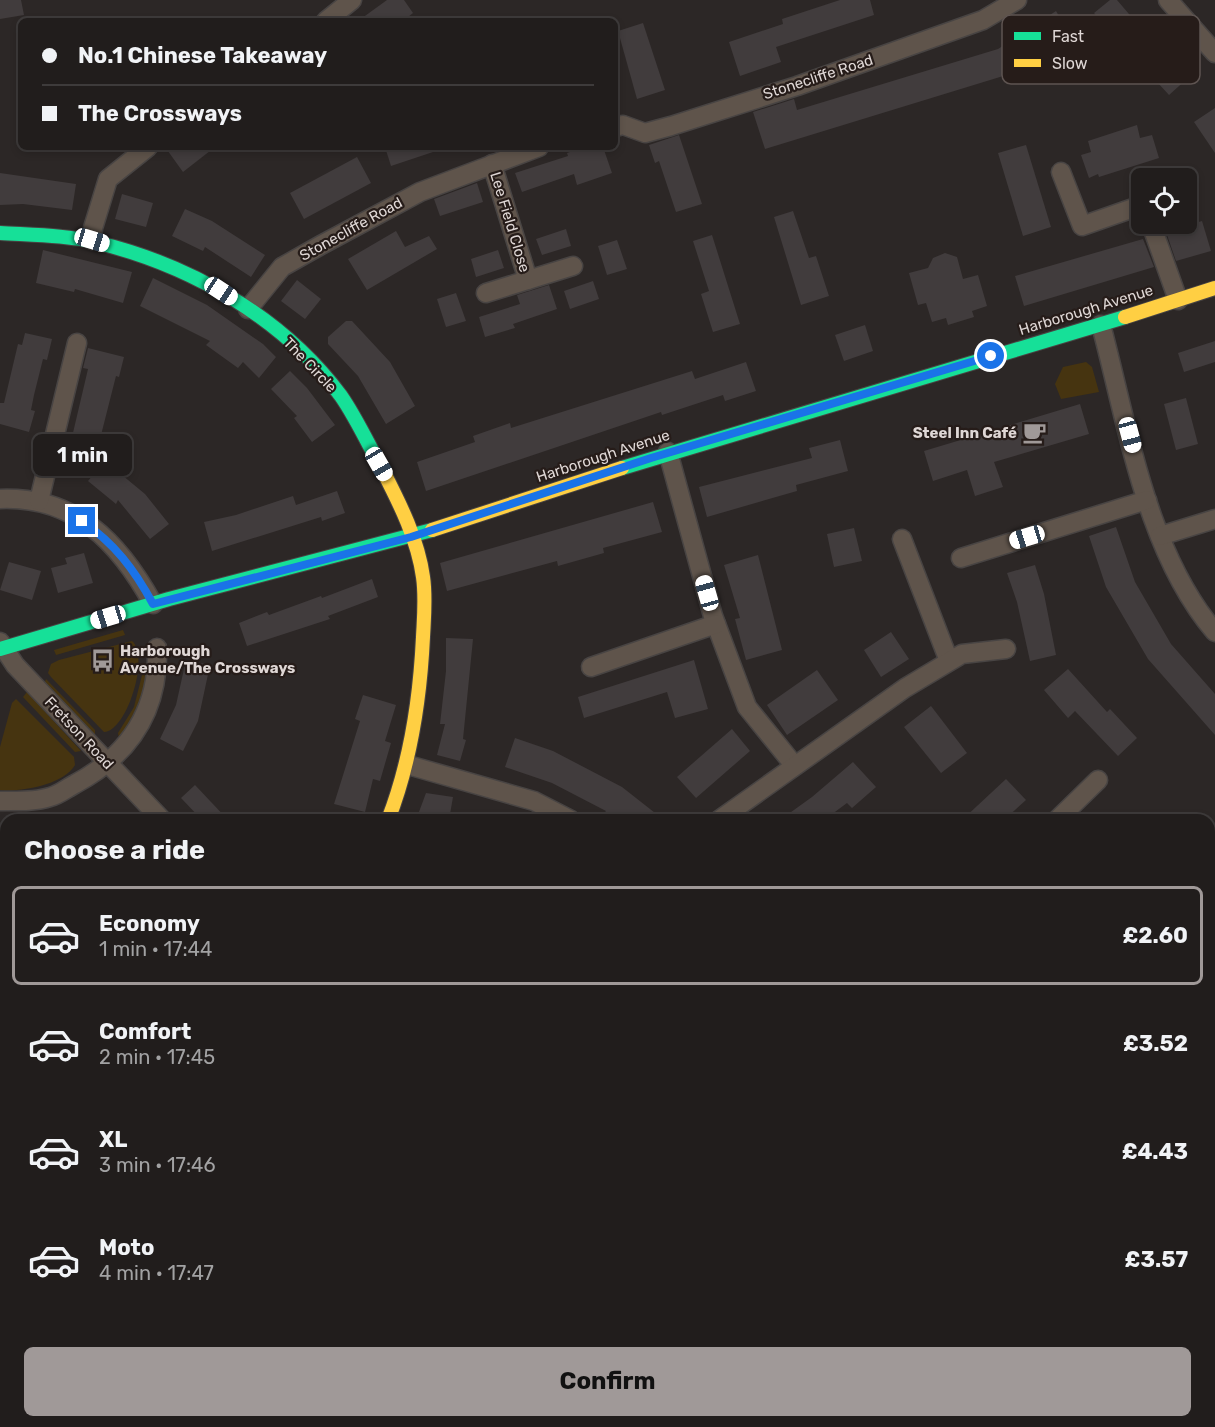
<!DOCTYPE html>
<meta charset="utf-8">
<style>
:root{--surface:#211d1c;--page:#2d2a29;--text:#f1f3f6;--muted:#a2a2a3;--line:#3e3b3b;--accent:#a09998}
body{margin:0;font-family:Rubik,sans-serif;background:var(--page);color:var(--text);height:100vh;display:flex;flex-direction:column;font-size:22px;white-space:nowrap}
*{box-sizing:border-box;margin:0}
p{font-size:20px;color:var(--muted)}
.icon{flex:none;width:33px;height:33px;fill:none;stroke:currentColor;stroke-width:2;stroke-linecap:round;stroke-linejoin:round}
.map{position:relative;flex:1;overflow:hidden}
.sheet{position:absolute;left:0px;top:814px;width:1215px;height:614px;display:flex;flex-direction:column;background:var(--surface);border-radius:18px 18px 0 0;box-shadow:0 3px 9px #0003,0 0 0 2px var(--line)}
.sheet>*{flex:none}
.guide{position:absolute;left:18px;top:18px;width:600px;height:132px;border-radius:9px;box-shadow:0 3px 9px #0003,0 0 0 2px var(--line);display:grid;align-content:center;height:132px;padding:0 24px;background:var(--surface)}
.buttons{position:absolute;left:1131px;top:168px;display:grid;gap:12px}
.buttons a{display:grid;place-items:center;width:66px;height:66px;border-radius:9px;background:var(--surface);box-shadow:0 3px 9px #0003,0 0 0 2px var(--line);font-size:30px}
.end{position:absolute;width:27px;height:27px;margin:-14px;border:8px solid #1a73e8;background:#fff;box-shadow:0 0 0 3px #fff}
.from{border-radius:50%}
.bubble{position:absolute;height:42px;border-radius:9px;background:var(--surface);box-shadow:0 3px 9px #0003,0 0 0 2px var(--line);font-size:20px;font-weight:700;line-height:42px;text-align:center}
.car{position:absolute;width:18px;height:36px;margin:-18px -9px;border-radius:8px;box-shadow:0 0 4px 2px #0007;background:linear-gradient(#fff 24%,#345 0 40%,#fff 0 76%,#345 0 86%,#fff 0)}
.guide b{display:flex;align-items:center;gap:21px;height:57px;font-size:22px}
.guide b+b{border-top:2px solid var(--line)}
.guide i{width:15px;height:15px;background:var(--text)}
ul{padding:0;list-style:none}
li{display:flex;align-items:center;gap:18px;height:99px;margin:0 12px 9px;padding:0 12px;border:3px solid transparent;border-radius:9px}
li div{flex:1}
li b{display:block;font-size:22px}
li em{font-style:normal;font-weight:700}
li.on{border-color:var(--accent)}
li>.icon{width:54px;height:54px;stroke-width:1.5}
h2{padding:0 24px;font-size:27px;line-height:72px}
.primary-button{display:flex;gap:12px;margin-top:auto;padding:12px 24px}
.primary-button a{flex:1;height:69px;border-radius:9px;background:var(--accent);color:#111;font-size:24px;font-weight:700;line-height:69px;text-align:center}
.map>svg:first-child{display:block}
.green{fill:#463410}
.building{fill:#413c3d}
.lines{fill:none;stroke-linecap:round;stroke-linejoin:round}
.street-casing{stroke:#484443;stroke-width:21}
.fast-casing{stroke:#484443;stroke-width:16}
.slow-casing{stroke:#484443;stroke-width:16}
.street{stroke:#5f544b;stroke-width:18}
.fast{stroke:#16e098;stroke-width:14}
.slow{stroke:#ffcf43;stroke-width:14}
.route{stroke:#1a73e8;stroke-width:8}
.labels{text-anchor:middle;stroke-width:4.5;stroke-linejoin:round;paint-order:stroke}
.street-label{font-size:15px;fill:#dfd7d5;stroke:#261c19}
.poi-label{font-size:15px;font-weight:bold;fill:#dfd7d5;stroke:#261c19;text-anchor:end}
.key{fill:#261c19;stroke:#5e5451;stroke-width:1.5}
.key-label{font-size:16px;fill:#dfd7d5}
</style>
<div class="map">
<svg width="1215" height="1427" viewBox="0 0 1215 1427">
<rect width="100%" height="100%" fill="#2c2726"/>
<g class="green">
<polygon points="1086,362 1092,367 1099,392 1061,399 1055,384 1063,367"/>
<polygon points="123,630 125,635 56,655 54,650"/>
<path d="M132,641C150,656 127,731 104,732L51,677L48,673L51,664L59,660Z"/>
<path d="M144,667H148C144,694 135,715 119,738L118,733L134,707Z"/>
<polygon points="46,679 95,730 95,737 44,685"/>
<polygon points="27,692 81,751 75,752 23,697"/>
<path d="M16,699L74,757L75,765C63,785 22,792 0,790V747L12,703Z"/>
<polygon points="6,1200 6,1257 0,1247 0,1202"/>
<polygon points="0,1261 6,1270 6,1299 0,1301"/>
<polygon points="765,1422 878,1422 882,1427 765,1427"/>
</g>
<g class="building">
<polygon points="0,0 21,0 24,15 0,19"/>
<polygon points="387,0 404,0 413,13 403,21 358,21"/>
<polygon points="840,0 870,0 874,15 776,47 781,62 740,76 729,42 783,24 782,19"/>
<polygon points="1110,0 1117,0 1158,48 1188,78 1169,95 1094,13"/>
<polygon points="1056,11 1066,28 1066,34 1012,69 1013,73 765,149 753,112 794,99 797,110 998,49"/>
<polygon points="643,23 665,90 637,99 618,31"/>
<polygon points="1215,108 1215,153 1194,122"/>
<polygon points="1137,125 1140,138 1152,135 1159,158 1099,177 1098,174 1089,178 1081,155 1091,152 1088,141"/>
<polygon points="679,135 702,204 676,212 659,161 655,163 649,145"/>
<polygon points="1026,145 1051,227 1023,236 998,153"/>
<polygon points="165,147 215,147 183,172"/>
<polygon points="385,147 438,147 439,150 391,166"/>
<polygon points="585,147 603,147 612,173 577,185 574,174 522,192 515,173 568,156 567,153"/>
<polygon points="357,157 371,183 304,219 290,193"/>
<polygon points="0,173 76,184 72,210 23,204 0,205"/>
<polygon points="477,183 483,202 440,216 434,199"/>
<polygon points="122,194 153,203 146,227 115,219"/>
<polygon points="185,209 212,221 265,255 251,277 205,247 203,251 172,236"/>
<polygon points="793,211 809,258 816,256 829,296 801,305 774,217"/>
<polygon points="1202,221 1211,251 1176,261 1166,232"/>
<polygon points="566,229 571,246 542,255 536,239"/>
<polygon points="396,231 405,247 429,236 437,249 367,290 348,259"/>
<polygon points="712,235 740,324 713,332 701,294 709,291 693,241"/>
<polygon points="1143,239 1154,267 1024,306 1015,276"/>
<polygon points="617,240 627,269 607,275 598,246"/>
<polygon points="43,250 132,272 123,303 75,289 74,292 36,283"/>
<polygon points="498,250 504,268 476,277 471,259"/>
<polygon points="945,253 957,257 963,279 978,275 987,306 972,311 974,317 948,325 946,318 932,322 926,303 918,305 909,273 928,268 933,258"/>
<polygon points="153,278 207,305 263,344 276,357 259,378 243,362 238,368 206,345 210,341 140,306"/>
<polygon points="297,280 321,299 305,319 281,301"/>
<polygon points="593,281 599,299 570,309 564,291"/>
<polygon points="549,285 557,309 513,324 515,328 485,337 479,317 520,304 517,295"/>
<polygon points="456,293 466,321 446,327 437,299"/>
<polygon points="346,321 352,321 390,362 415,406 386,424 358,376 328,344 328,337"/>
<polygon points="865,325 873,351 844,361 835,335"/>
<polygon points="25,333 52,339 47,360 43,359 34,395 31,410 35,411 29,432 0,424 0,403 4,403 18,344 22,345"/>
<polygon points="1215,341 1215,362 1184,372 1178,353"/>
<polygon points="88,348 124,357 119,377 116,376 99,443 72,437 88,369 83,368"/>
<polygon points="746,362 756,391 725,401 723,395 662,415 661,412 426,491 417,462 475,442 473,436 510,423 511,428 692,371 695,379"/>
<polygon points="290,371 307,388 335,425 312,442 294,418 297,416 271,389"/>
<polygon points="1186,398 1198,444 1176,450 1164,404"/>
<polygon points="1080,404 1089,434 994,462 1003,487 975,496 967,470 933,481 924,451"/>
<polygon points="840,440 848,471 796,485 797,491 707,517 699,487 812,458 809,448"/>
<polygon points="105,461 145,494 169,524 150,539 118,500 116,504 88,481"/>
<polygon points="337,491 345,513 322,521 321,517 212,551 204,522 236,515 293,496 296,505"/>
<polygon points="653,502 662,532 603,548 604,553 558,566 557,561 447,591 440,563"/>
<polygon points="1116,527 1135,582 1171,644 1215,694 1215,735 1148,659 1106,587 1089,536"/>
<polygon points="854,528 862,561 834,567 827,534"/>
<polygon points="84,553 93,583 58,593 51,568 67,564 65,558"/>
<polygon points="758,555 782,650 746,660 735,619 740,618 724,565"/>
<polygon points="9,562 41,571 32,600 0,590"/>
<polygon points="1035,565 1044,594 1056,655 1030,661 1017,602 1007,573"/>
<polygon points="372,579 378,597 328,616 330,619 247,646 239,623 267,612 269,615 321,596 322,598"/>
<polygon points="891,632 909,659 881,677 864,650"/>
<polygon points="446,638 473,639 463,739 466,740 460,761 437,755 445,724 440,724 446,671"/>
<polygon points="186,660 210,665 198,721 183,751 160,739 176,705"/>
<polygon points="694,660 708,709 675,718 667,692 584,718 578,697"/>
<polygon points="1068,669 1107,712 1110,709 1137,738 1118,756 1075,711 1068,718 1044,690"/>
<polygon points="817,670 838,700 787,735 767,705"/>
<polygon points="363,695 396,705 385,741 391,743 380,781 373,779 365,812 334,804 360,721 355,719"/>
<polygon points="931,706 967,753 941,773 904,727"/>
<polygon points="732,729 750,751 696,798 677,777"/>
<polygon points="515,738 553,751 622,787 664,820 598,820 606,811 552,783 505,767"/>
<polygon points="853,762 876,787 852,808 847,803 824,820 780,820 812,797"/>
<polygon points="1006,779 1026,800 1004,820 962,820"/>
<polygon points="195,785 228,820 202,820 181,798"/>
<polygon points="426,793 453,797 449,820 416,820"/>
</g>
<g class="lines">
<defs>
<g id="street">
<polyline points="1168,0 1215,53"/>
<polyline points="326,21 352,0"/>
<polyline points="615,127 623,125 645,133 671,126 797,86 983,20 1017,0"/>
<polyline points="492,164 528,280"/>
<polyline points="1061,172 1082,226 1142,205"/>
<polyline points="1151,224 1178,300"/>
<polyline points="92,240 93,228 108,179 148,147"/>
<polyline points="486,293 573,266"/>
<polyline points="248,309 282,267 321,245 420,192 539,147"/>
<path d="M1101,325C1128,426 1146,551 1215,632"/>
<polyline points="668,452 713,616 747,707 794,765"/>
<path d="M0,499C75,496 119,542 153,604"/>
<polyline points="39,501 77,343"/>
<polyline points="1160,536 1215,519"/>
<polyline points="902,539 949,661"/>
<polyline points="961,558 1147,500"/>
<polyline points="0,642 15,665 162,820"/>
<polyline points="591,667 716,624"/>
<polyline points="408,765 534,801 571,820"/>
<path d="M0,801C16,801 35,802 50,797C59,795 67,788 75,784C129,755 159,711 157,648"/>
<polyline points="719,820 905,688 962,654 1006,649"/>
<polyline points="1057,820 1098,780"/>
<polyline points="1209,941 1215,935"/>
<polyline points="1209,976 1215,982"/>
<polyline points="0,1076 6,1076"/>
<polyline points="1209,1310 1215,1307"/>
<polyline points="0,1313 6,1311"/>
<polyline points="1209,1335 1215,1344"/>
<polyline points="188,1422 206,1427"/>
<polyline points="647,1422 651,1427"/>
<polyline points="1089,1422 1095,1427"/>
<polyline points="330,1427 335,1422"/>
<polyline points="561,1427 562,1422"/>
</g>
<g id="fast">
<path d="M0,233C33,235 67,235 99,243C192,266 283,318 341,396C357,419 369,446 383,471"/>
<polyline points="622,468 1125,317"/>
<polyline points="0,649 169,599 432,530"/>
</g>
<g id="slow">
<polyline points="1125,317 1215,288"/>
<path d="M383,471C400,504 418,540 423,577C426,597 424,617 423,637C420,700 411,761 388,820"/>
<polyline points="432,530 622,468"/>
</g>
</defs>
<use href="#street" class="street-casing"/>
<use href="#fast" class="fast-casing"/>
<use href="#slow" class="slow-casing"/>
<use href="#street" class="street"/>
<use href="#fast" class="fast"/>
<use href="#slow" class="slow"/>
</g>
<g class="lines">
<path class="route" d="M82,521C115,544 134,569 153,604L411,537L651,458L991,356"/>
</g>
<defs>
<symbol id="cafe-bare" viewBox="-9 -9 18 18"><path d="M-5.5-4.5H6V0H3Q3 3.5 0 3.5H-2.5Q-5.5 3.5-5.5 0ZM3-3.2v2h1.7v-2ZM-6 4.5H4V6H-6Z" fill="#a09998" stroke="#261c19" stroke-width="2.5" paint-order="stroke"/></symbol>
<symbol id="bus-bare" viewBox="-9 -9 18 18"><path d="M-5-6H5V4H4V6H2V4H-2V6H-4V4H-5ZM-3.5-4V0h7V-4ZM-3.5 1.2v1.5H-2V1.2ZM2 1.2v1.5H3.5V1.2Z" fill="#a09998" stroke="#261c19" stroke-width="2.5" paint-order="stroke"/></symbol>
</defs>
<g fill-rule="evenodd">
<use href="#cafe-bare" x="1018" y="416" width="33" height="33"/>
<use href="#bus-bare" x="86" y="644" width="33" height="33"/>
</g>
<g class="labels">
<g class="street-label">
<text transform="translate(818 77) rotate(-18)" y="5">Stonecliffe Road</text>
<text transform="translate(510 222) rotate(73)" y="5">Lee Field Close</text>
<text transform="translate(351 229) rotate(-29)" y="5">Stonecliffe Road</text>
<text transform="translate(1086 310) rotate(-17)" y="5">Harborough Avenue</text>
<text transform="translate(310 365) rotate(46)" y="5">The Circle</text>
<text transform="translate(603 456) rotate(-18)" y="5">Harborough Avenue</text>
<text transform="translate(79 733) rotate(47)" y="5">Fretson Road</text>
</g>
<g class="poi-label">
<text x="1017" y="438">Steel Inn Café</text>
<text x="120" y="656" text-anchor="start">Harborough<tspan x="120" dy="17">Avenue/The Crossways</tspan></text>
</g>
</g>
<rect x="1002" y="15" width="198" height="69" rx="9" class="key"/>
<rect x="1014" y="32" width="27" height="8" fill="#16e098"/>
<rect x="1014" y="59" width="27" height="8" fill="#ffcf43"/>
<g class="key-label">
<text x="1052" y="42">Fast</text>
<text x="1052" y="69">Slow</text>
</g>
</svg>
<div class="buttons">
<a><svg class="icon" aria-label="locate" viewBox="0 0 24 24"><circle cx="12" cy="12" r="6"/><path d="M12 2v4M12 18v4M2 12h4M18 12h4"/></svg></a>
</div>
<i class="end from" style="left:991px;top:356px"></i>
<i class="end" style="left:82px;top:521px"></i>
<div class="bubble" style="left:33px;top:434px;width:99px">1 min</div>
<i class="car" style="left:92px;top:240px;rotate:107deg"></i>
<i class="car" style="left:221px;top:291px;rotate:123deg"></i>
<i class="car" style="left:1130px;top:435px;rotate:165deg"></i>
<i class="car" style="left:379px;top:464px;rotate:150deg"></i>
<i class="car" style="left:1027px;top:537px;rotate:253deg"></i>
<i class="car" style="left:707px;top:593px;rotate:344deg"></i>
<i class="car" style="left:108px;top:617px;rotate:253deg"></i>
<div class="guide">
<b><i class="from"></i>No.1 Chinese Takeaway</b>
<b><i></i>The Crossways</b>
</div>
<section class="sheet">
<h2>Choose a ride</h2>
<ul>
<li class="on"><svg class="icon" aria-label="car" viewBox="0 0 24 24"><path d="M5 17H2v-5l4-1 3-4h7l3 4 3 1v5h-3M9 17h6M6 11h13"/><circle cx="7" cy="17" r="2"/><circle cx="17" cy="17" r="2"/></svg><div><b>Economy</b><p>1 min · 17:44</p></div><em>£2.60</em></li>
<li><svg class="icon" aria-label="car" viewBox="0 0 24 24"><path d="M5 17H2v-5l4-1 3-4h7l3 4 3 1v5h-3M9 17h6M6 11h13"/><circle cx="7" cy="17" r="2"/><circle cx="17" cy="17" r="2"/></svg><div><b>Comfort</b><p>2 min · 17:45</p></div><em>£3.52</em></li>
<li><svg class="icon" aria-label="car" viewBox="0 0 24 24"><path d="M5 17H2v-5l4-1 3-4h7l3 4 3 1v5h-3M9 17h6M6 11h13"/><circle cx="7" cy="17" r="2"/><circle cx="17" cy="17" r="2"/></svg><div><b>XL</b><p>3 min · 17:46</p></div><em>£4.43</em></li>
<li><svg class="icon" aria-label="car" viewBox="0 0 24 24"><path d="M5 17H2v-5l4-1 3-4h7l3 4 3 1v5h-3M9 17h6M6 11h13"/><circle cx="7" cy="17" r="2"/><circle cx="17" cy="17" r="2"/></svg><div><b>Moto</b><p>4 min · 17:47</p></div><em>£3.57</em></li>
</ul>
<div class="primary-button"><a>Confirm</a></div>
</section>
</div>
